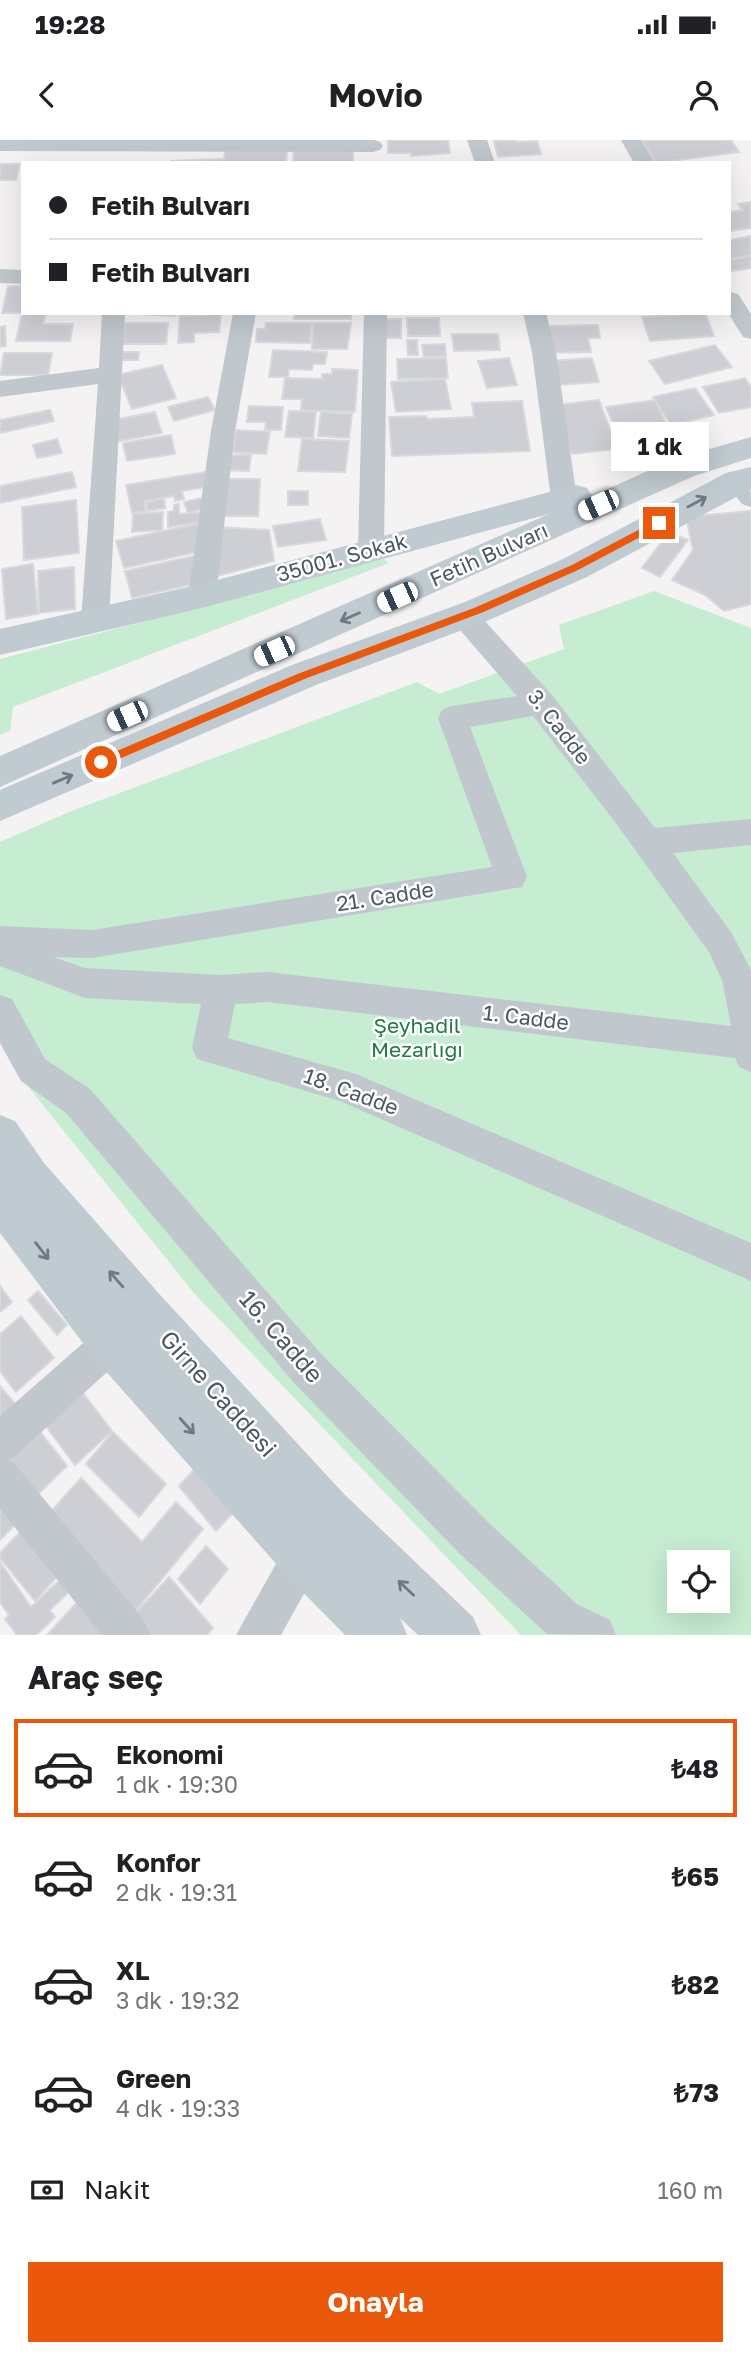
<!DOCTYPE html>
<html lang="tr">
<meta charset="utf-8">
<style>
:root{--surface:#fff;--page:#f2f2f2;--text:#202124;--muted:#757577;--line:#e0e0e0;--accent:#ea580c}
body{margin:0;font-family:"Golos Text",sans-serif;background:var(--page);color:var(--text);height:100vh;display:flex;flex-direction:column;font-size:26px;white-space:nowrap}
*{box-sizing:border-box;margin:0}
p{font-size:23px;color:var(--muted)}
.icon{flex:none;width:38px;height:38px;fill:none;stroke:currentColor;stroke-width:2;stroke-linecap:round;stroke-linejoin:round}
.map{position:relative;height:1495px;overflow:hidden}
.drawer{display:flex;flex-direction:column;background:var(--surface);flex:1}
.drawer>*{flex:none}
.banner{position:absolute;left:21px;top:21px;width:710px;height:154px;border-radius:0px;box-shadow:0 7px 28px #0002;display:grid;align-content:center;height:154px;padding:0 28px;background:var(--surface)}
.fabs{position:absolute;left:667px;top:1410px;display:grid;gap:14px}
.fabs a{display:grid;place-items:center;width:63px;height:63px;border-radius:0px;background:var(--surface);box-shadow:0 7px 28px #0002;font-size:35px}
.end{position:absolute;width:32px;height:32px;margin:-16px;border:9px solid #ea580c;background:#fff;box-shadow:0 0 0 4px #fff}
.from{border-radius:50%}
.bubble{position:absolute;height:49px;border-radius:0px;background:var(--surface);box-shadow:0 7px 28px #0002;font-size:23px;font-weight:700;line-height:49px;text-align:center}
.car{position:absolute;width:21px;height:42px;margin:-21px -10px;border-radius:9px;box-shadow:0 0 5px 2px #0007;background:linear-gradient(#fff 24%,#345 0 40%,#fff 0 76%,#345 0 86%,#fff 0)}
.banner b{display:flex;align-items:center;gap:24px;height:66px;font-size:26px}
.banner b+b{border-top:2px solid var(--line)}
.banner i{width:18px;height:18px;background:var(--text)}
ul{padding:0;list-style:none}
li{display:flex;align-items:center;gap:21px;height:98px;margin:0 14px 10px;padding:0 14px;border:4px solid transparent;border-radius:0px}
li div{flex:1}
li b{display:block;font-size:26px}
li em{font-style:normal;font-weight:700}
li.active{border-color:var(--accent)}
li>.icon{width:63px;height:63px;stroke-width:1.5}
h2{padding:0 28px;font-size:32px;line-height:84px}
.pay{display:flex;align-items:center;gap:18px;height:77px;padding:0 28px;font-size:26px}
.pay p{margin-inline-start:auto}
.cta{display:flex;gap:14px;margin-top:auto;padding:14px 28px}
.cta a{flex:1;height:80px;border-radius:0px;background:var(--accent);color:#fff;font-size:28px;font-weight:700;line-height:80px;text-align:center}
.status{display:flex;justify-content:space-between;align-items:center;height:49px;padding:0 35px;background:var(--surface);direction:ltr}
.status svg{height:19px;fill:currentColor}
header{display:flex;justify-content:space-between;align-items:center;height:91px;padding:0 28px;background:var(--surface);font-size:32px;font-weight:700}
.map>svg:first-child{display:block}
.green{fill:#c6ecd1;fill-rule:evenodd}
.building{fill:#cdcfd4;stroke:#d7d9dd;stroke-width:2}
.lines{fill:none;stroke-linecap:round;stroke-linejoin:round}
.street{fill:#c0c8cd;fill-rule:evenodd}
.secondary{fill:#c0cad1;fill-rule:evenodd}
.oneway{stroke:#6f7a80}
.route{fill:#ea580c}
.labels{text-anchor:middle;stroke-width:5;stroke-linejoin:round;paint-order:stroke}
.street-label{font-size:21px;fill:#4c575e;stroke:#fff}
.park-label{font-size:21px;fill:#217b44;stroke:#fff}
.near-street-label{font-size:24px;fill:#4c575e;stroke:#fff}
</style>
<div class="status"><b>19:28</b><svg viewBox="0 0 49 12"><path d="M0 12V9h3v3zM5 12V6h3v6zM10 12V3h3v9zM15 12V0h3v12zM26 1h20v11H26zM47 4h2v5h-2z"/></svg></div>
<header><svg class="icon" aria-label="back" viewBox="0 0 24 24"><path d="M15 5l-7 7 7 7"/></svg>Movio<svg class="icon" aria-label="person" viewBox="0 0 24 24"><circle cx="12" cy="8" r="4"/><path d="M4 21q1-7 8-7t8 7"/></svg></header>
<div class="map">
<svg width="751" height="1495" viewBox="0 0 751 1495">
<rect width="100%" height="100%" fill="#f4f2f3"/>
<g class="green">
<polygon points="384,419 389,423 13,567 10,591 0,595 0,519"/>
<path d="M654,451L751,488V1495H521L194,1153L22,939L0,902V702L69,672L417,542L439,554L564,509L559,485ZM679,1423H718V1461H679Z"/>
</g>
<g class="building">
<polygon points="388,0 448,0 450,13 411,16 411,13 388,13"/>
<polygon points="516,0 516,2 537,1 541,14 498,17 494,1"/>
<polygon points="642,0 731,0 739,12 656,23"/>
<polygon points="294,8 353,8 353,22 293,23"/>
<polygon points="287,10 286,23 171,23 171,21 224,19 225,11"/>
<polygon points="0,24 20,24 16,40 0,40"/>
<polygon points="751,62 751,88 730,91 730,72 743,70 738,64"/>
<polygon points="751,96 751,115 730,119 730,100"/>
<polygon points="751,116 751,128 731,131 730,120"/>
<polygon points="8,146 23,146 23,173 2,173"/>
<polygon points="122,173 176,173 175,176"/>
<polygon points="295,173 351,173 351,179 294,179"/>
<polygon points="705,173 714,196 650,201 642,177"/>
<polygon points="22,174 46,174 43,184 73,184 70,201 16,201"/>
<polygon points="221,174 219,192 194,193 194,202 178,203 180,176"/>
<polygon points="407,178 439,178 440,196 408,196"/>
<rect x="379" y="179" width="22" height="19"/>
<polygon points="125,183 168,183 166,204 123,204"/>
<polygon points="266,183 311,183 310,203 256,202 257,189 265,189"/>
<polygon points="313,183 351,183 347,209 312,209"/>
<polygon points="598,185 600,198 588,198 591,212 546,213 542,186"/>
<polygon points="5,186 6,206 0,207 0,187"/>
<polygon points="452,194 498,194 500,210 454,211"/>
<polygon points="407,200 417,200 418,215 408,215"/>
<polygon points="445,204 446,216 424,217 422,205"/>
<polygon points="715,205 732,227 665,244 649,221"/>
<polygon points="273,210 327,212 325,224 313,224 312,230 289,229 288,237 269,237"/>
<polygon points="114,212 139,212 138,220 113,220"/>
<polygon points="4,213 52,213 48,235 0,235"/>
<polygon points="446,218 448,238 398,239 397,219"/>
<polygon points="509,218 517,245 487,248 478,221"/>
<polygon points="592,218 599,242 557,245 550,221"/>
<polygon points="162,225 176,258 132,269 118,235"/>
<polygon points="332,229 358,230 355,272 301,270 302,259 282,259 285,238 322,239 322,234 332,234"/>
<polygon points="745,238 751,247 751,267 719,273 703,247"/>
<polygon points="445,239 451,269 396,272 391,242"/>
<polygon points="695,248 714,275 671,285 653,257"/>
<polygon points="208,257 215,270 174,281 168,267"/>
<polygon points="599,260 617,309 572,314 555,265"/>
<polygon points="655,260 671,295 621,302 606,267"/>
<polygon points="522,261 530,311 392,316 389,277 426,276 427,279 474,277 472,263"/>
<polygon points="249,266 283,267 281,290 265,290 266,282 247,282"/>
<polygon points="50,270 54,281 0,293 0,280"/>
<polygon points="289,271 316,272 313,298 285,297"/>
<polygon points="155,272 162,293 119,301 113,280"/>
<polygon points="321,272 352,274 349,298 318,296"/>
<polygon points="236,290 270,292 266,314 233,312"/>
<polygon points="171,295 175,314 127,321 123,303"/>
<polygon points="57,299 62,313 37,318 33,305"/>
<polygon points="302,299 349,301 345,332 298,331"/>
<polygon points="223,315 251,315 249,331 221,330"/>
<polygon points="72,332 76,347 0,363 0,346"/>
<polygon points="205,332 211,346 182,351 184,359 175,361 174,356 144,361 146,371 132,373 126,345"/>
<polygon points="220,339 260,339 258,376 216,376"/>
<rect x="288" y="351" width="20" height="14"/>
<polygon points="208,357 211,367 188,373 184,362"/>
<polygon points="164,359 165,368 148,371 146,362"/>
<polygon points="76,360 79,413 24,420 22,367"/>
<polygon points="179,364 179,374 208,372 208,381 168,387 168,372 174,371 174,365"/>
<polygon points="751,371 751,464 724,471 705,455 672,440 693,410 686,377"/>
<polygon points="163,372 162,390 132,392 133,374"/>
<polygon points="320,379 326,400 278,407 273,386"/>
<polygon points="206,382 202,411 124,428 116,401"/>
<polygon points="216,387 269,390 274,421 210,438"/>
<polygon points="669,392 688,400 660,437 642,428"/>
<polygon points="203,414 198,443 132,458 125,431"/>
<polygon points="33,424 38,474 6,479 2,429"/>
<polygon points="74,427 75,469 39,473 38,431"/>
<polygon points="0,1146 12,1162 0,1172"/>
<polygon points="38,1151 67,1185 57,1195 28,1160"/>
<polygon points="21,1176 54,1218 16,1252 0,1231 0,1194"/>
<polygon points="0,1246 17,1266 0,1284"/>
<polygon points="79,1248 112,1291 75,1325 42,1281"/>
<polygon points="34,1284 67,1326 34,1358 1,1315"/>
<polygon points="113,1292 166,1344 139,1377 86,1324"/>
<polygon points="205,1318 232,1374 216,1391 179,1346"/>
<polygon points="81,1338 142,1402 176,1362 203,1389 127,1481 39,1385"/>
<polygon points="0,1343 25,1375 0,1400"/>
<polygon points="29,1383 66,1427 35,1461 0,1418 0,1413"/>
<polygon points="206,1406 228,1429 200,1464 178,1439"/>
<polygon points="0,1422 31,1467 68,1432 77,1444 50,1470 55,1477 36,1495 17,1495 5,1479 9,1475 0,1462"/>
<polygon points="169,1437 213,1488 207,1495 130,1495 123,1487"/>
<polygon points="80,1459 110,1495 47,1495"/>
</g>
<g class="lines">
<g class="street">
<polygon points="0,0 374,0 380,2 383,6 380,10 373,12 0,11"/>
<polygon points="467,0 487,0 495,23 475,23"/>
<polygon points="621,0 641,0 655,23 634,23"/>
<polygon points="0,129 23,130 23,144 0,143"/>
<polygon points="730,152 738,154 751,174 751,199 743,197 728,173 730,173"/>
<polygon points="102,173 125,173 109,481 105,488 95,491 85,488 81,481 98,244 0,257 0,241 99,228"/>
<polygon points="233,173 256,173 235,291 216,456 212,463 202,466 192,463 188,456 211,291"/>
<polygon points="364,173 387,173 384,409 380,416 371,419 362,416 358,409"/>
<polygon points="523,173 546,173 556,212 577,359 573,365 564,368 555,365 551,359 532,212"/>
<path d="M737,332C751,337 751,351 751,367L742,364L724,341L728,335Z"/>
<path d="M464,466L474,469L552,555L655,688L751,679V705L673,713L731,792L751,830V932L739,927L735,918L268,862L235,864L228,898L356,934L751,1103V1141L340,961L197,919L192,908L201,864L85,858L0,826V786L92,790L492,727L438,578L442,570L452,566L517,556L454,483L450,476L454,469ZM533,576L615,682L709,812L722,840L731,886L268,832L221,835L85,828L53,817L92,818L522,747L527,737L470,587Z"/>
<polygon points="0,855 12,859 45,919 90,949 323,1216 490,1384 577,1464 610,1480 616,1495 547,1494 460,1414 295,1244 66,973 21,941 0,903"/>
<polygon points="127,1170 140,1176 146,1189 140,1202 14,1317 7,1320 14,1323 144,1480 150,1495 102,1495 0,1369 0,1276 114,1176"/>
<polygon points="311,1382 326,1388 332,1403 281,1495 236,1495 296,1388"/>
</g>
<g class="secondary">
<polygon points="751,297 751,318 694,336 0,647 0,616 549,374 202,468 0,515 0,489 202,444 576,345 587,348 592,356 672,320"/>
<polygon points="751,327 751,349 587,437 489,480 316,545 0,681 0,650 292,525 465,462 563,419 726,333"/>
<polygon points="0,975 15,981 44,1023 162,1157 344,1354 473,1477 481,1495 418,1495 400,1478 407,1495 345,1495 286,1435 95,1219 0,1093"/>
</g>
</g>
<defs><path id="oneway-shaft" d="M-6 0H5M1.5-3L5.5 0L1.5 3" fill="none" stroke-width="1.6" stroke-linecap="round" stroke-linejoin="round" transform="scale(1.75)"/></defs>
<g class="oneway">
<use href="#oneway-shaft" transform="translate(697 362) rotate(-28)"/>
<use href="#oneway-shaft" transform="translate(350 477) rotate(156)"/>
<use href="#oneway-shaft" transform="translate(63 639) rotate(-23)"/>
<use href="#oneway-shaft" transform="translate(42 1111) rotate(52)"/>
<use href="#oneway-shaft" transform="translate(116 1139) rotate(-131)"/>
<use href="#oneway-shaft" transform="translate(187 1286) rotate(48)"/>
<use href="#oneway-shaft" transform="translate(406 1448) rotate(-137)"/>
</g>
<polygon class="route" points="659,379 663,380 663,385 578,430 481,473 307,538 105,625 101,627 96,622 98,619 300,533 474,468 572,425"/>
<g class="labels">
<g class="street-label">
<text transform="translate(489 415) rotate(-24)" y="7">Fetih Bulvarı</text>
<text transform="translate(342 418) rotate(-15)" y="7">35001. Sokak</text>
<text transform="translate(559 587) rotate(52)" y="7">3. Cadde</text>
<text transform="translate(385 757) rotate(-9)" y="7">21. Cadde</text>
<text transform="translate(526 878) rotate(7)" y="7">1. Cadde</text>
<text transform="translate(351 952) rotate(20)" y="7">18. Cadde</text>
</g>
<g class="park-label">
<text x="417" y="893">Şeyhadil<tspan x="417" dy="24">Mezarlığı</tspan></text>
</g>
<g class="near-street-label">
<text transform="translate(281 1197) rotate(49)" y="8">16. Cadde</text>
<text transform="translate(218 1254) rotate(48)" y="8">Girne Caddesi</text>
</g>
</g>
</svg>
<div class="fabs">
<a><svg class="icon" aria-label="locate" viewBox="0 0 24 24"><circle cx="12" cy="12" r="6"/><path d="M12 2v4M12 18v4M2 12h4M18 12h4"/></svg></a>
</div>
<i class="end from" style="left:101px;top:622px"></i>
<i class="end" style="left:659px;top:383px"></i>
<div class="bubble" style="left:611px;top:282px;width:98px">1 dk</div>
<i class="car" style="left:598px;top:365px;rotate:246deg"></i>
<i class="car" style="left:397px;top:457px;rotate:246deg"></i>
<i class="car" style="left:274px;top:511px;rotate:246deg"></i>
<i class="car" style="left:127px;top:576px;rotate:246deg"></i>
<div class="banner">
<b><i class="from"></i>Fetih Bulvarı</b>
<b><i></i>Fetih Bulvarı</b>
</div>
</div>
<section class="drawer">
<h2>Araç seç</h2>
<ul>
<li class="active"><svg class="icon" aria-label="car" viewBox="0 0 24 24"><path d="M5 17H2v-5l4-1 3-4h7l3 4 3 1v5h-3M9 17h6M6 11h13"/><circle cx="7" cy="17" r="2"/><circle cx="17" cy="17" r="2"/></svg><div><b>Ekonomi</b><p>1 dk · 19:30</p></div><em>₺48</em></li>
<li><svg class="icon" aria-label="car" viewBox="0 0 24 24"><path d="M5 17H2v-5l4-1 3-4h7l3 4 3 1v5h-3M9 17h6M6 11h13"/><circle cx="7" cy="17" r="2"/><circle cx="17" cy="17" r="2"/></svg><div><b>Konfor</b><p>2 dk · 19:31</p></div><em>₺65</em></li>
<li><svg class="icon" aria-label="car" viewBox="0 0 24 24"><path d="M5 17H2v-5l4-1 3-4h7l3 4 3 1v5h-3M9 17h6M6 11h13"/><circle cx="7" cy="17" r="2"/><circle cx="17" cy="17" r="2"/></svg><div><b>XL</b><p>3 dk · 19:32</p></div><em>₺82</em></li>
<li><svg class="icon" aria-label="car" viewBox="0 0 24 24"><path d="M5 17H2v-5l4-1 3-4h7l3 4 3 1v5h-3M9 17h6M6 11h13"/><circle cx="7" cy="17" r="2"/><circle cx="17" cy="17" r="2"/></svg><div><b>Green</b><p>4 dk · 19:33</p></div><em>₺73</em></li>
</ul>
<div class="pay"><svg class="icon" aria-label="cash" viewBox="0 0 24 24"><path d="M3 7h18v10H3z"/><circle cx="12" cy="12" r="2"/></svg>Nakit<p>160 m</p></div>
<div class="cta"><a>Onayla</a></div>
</section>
